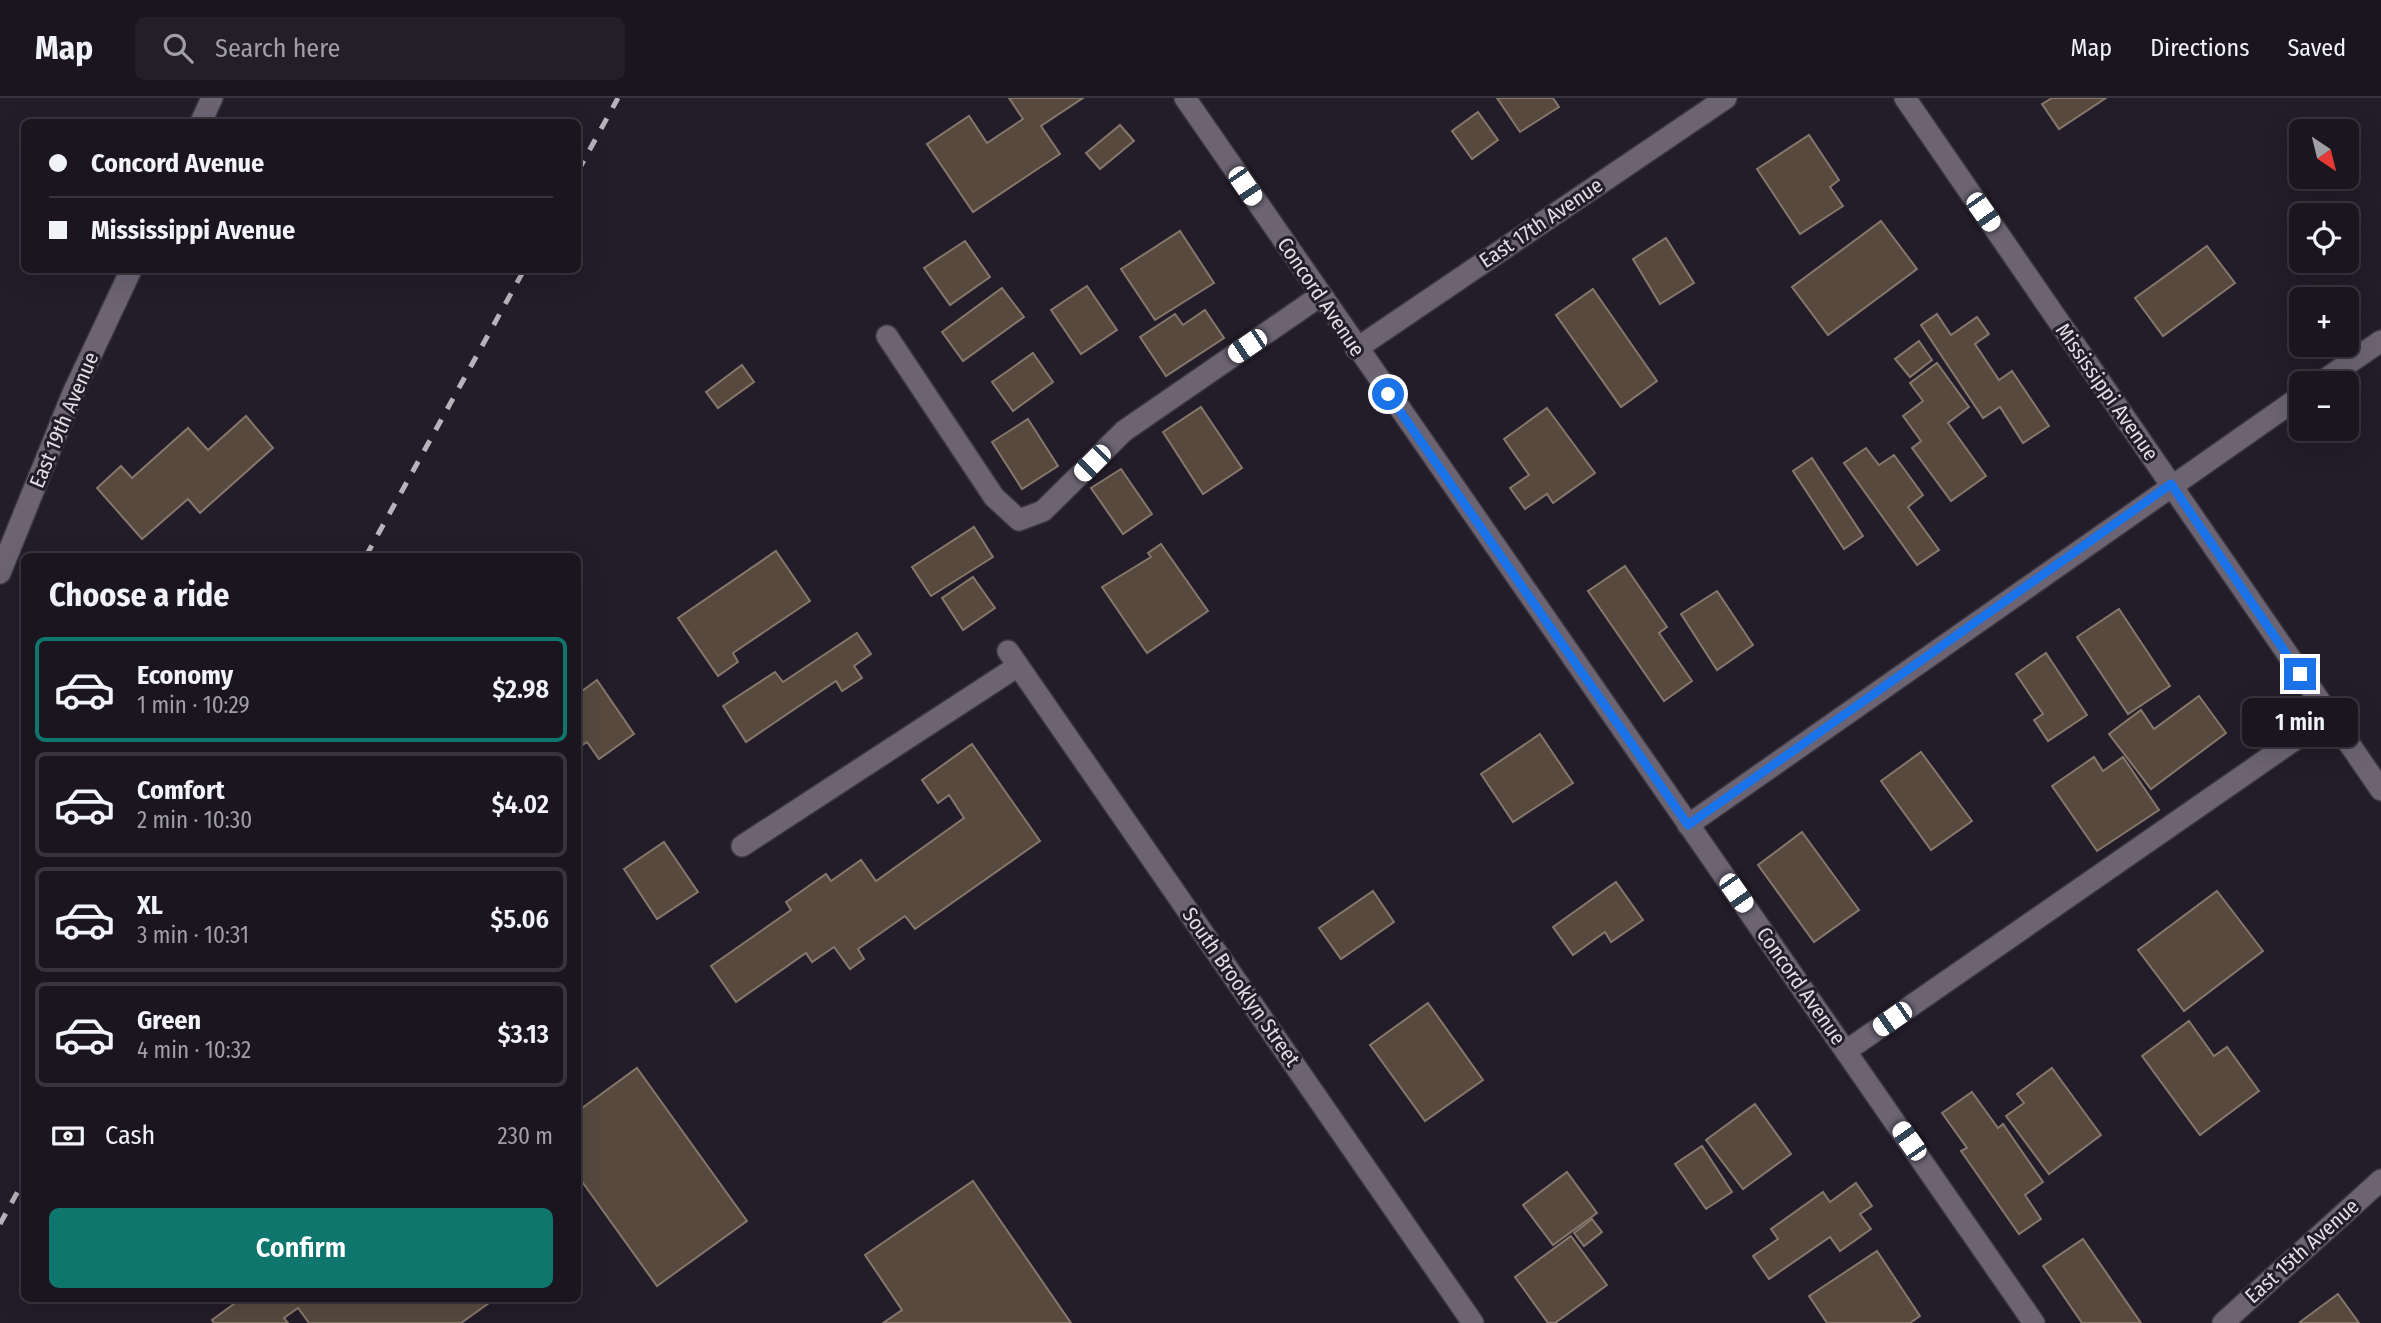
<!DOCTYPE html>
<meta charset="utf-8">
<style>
:root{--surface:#1a151f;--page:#231e28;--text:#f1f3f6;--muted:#9f9fa4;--line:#38343d;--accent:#0f766e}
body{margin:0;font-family:"Fira Sans Condensed",sans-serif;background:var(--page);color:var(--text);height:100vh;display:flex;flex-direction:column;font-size:26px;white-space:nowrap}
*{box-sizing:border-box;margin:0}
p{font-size:23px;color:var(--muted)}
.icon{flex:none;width:38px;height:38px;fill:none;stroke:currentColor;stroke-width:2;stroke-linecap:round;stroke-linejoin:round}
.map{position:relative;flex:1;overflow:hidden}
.sheet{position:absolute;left:21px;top:455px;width:560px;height:749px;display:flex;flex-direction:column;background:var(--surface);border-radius:10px;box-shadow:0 7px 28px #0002,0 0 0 2px var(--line)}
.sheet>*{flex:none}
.guide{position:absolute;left:21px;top:21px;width:560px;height:154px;border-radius:10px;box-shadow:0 7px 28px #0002,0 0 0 2px var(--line);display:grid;align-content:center;height:154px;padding:0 28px;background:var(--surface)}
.needle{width:46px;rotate:145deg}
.buttons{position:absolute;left:2289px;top:21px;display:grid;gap:14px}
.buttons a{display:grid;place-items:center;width:70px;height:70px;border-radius:10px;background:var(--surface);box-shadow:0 7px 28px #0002,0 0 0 2px var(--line);font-size:35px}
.end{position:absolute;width:32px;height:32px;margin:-16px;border:9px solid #1a73e8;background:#fff;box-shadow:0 0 0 4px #fff}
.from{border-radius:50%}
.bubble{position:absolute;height:49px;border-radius:10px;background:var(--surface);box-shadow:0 7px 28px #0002,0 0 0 2px var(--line);font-size:23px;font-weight:600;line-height:49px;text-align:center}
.car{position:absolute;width:21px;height:42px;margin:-21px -10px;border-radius:9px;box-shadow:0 0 5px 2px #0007;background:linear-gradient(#fff 24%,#345 0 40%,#fff 0 76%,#345 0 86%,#fff 0)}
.guide b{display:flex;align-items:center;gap:24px;height:66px;font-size:26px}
.guide b+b{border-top:2px solid var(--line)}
.guide i{width:18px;height:18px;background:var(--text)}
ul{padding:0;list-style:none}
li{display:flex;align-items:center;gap:21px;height:105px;margin:0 14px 10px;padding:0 14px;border:4px solid var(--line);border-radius:10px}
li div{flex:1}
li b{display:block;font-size:26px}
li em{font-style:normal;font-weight:600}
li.active{border-color:var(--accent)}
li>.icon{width:63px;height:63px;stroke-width:1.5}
h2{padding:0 28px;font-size:32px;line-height:84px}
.pay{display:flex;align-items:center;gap:18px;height:77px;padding:0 28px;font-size:26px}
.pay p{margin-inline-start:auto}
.button{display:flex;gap:14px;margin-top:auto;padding:14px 28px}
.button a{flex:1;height:80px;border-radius:10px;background:var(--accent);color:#fff;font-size:28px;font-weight:600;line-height:80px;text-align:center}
header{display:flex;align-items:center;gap:42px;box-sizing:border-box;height:98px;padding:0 35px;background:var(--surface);border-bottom:2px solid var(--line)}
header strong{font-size:33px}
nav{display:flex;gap:38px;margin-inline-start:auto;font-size:24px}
.search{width:490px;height:63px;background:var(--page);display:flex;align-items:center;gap:18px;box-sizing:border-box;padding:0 24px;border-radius:10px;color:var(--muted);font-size:26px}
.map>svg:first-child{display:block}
.building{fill:#57493e;stroke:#86776b;stroke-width:2}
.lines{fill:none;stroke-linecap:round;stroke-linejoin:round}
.service-casing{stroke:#3b3640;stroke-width:24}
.minor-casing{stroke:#3b3640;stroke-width:24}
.tertiary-casing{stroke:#3b3640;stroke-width:24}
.service{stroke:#6c6473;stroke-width:21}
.minor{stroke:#6c6473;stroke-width:21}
.tertiary{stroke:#6c6473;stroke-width:21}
.rail{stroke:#b7b3bc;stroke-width:5;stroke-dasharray:12 12;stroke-linecap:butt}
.route{stroke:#1a73e8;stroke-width:9}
.labels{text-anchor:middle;stroke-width:6;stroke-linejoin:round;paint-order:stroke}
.street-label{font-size:21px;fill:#e2dee6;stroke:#231c29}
</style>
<header>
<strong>Map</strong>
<div class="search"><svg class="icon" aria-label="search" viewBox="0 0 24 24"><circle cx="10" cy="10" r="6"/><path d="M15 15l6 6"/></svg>Search here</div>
<nav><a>Map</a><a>Directions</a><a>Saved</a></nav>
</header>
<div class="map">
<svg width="2381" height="1225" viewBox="0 0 2381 1225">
<rect width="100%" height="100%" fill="#231c29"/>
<g class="building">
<polygon points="1009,0 1083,0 1041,28 1060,56 973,114 927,46 969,18 987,45 1023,21"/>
<polygon points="1497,0 1553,0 1559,9 1520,34"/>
<polygon points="2052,0 2106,0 2059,31 2042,6"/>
<polygon points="1478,14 1498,42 1472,61 1452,33"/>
<polygon points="1120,27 1134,43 1100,71 1086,55"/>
<polygon points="1809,37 1839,82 1830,89 1843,108 1800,136 1757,71"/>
<polygon points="1881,123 1917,171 1828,237 1792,189"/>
<polygon points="1180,133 1214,185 1155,222 1121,171"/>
<polygon points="1666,140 1694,185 1660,206 1633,161"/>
<polygon points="965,143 990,179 950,207 924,170"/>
<polygon points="2207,148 2235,185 2163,238 2135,200"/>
<polygon points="1087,188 1117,232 1081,256 1051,212"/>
<polygon points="1002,190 1024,219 963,263 942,234"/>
<polygon points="1593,191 1657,283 1621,309 1556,217"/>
<polygon points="1205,212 1224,240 1166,278 1140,239 1175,216 1183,227"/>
<polygon points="1937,216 1951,237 1977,219 1989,236 1975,246 1999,282 2012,273 2049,328 2023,345 2000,309 1983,320 1921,227"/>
<polygon points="1919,243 1932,262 1910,279 1895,261"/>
<polygon points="1033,255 1053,284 1013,313 992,284"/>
<polygon points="1937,265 1969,309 1948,325 1986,378 1951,403 1912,350 1921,343 1903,318 1923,303 1910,285"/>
<polygon points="742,267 754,284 718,310 706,294"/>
<polygon points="1201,309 1242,370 1203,396 1163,334"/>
<polygon points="1547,310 1595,375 1553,405 1547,396 1525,411 1510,390 1529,377 1504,341"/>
<polygon points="246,318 273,350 200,415 188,401 142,441 97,390 121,368 132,380 188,330 208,352"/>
<polygon points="1028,321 1058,368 1022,391 992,344"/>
<polygon points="1866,350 1879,367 1894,357 1923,397 1908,409 1939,452 1917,467 1844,365"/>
<polygon points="1812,360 1863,438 1844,451 1793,373"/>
<polygon points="1121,371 1152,416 1123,436 1091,390"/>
<polygon points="974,429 993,459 931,498 912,469"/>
<polygon points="1161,446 1208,513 1147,555 1102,489 1151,459 1148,455"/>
<polygon points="776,453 810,503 733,555 738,564 718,578 678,520"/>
<polygon points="1625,468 1667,529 1659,535 1692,583 1664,603 1588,493"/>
<polygon points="973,479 995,510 963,532 942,500"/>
<polygon points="1717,493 1753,547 1717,572 1681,516"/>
<polygon points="2119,511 2170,588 2128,616 2077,539"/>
<polygon points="857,535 871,556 854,568 862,580 842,593 836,583 746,644 723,608 775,574 783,584"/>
<polygon points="2046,555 2087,617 2048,643 2034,622 2043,616 2016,576"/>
<polygon points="597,582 634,636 599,661 587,644 578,650 578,596"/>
<polygon points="2199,598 2226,635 2151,691 2109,636 2141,612 2154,631"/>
<polygon points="1540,636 1573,685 1513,724 1481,676"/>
<polygon points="972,646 1040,743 915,831 905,818 858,851 864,861 850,871 834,849 812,864 806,855 736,904 711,868 791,812 786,804 826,776 831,783 861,762 876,783 964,720 949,697 938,705 922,682"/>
<polygon points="1921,654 1972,723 1931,752 1881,683"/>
<polygon points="2094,659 2103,673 2123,659 2159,712 2097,753 2052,688"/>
<polygon points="1802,734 1859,812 1814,844 1758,767"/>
<polygon points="664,744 698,794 657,821 624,771"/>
<polygon points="1616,784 1643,822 1611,844 1605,834 1573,857 1553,829"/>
<polygon points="1373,793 1394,824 1341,861 1319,830"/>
<polygon points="2217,793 2263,853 2184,913 2138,852"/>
<polygon points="1428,905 1483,982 1425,1023 1370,947"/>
<polygon points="2189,923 2214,958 2227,949 2259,993 2200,1037 2142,958"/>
<polygon points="637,970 747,1123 657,1188 578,1078 578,1013"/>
<polygon points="2052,970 2101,1037 2049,1076 2006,1018 2024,1005 2017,996"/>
<polygon points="1972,994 1998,1030 2003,1026 2043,1084 2025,1097 2041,1121 2019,1136 1961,1053 1967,1050 1942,1015"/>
<polygon points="1755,1006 1791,1056 1743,1091 1706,1042"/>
<polygon points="1702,1048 1732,1094 1706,1111 1675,1066"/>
<polygon points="1567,1074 1597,1115 1553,1147 1523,1107"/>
<polygon points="973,1083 1071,1225 883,1225 902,1212 865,1157"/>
<polygon points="1856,1085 1872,1108 1860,1116 1871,1131 1840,1153 1830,1139 1769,1181 1753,1158 1778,1141 1771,1131 1823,1094 1830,1104"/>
<polygon points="1592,1121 1602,1134 1584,1148 1574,1135"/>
<polygon points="1571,1138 1607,1187 1555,1225 1548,1225 1515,1179"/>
<polygon points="2083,1141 2141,1225 2082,1225 2043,1168"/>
<polygon points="1877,1153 1920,1218 1910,1225 1827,1225 1809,1198"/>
<polygon points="2338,1196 2359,1225 2301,1225 2300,1224"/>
<polygon points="242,1200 496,1200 461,1225 309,1225 298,1210 284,1220 288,1225 214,1225 212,1222"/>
</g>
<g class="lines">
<defs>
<g id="service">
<polyline points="887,238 994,399 1019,422 1043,413 1124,333 1320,198"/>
<polyline points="742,748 1018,568"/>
<polyline points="1846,953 2329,618"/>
</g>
<g id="minor">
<polyline points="1185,0 2034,1225"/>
<polyline points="1905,0 2381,692"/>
<polyline points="1356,251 1726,0"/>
<polyline points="2320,285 2381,243"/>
<polyline points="1008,553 1473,1225"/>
<polyline points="1688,727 2301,298"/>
<polyline points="2223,1225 2381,1082"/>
</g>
<g id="tertiary">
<polyline points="201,24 212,0"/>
<polyline points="0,475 73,295 131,172"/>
</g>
</defs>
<use href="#service" class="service-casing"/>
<use href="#minor" class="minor-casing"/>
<use href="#tertiary" class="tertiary-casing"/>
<use href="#service" class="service"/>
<use href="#minor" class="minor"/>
<use href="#tertiary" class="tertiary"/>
<g class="rail">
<polyline points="578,73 618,0"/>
<polyline points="366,458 524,172"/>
<polyline points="0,1126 24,1082"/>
</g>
</g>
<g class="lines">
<polyline class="route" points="1388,296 1688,727 2171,386 2300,576"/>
</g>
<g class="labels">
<g class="street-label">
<text transform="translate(1541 125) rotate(-34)" y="7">East 17th Avenue</text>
<text transform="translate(1321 199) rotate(56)" y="7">Concord Avenue</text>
<text transform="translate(2107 294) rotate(55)" y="7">Mississippi Avenue</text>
<text transform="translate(64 322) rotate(-67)" y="7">East 19th Avenue</text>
<text transform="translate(1801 888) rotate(55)" y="7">Concord Avenue</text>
<text transform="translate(1241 889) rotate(55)" y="7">South Brooklyn Street</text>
<text transform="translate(2302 1153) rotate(-42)" y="7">East 15th Avenue</text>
</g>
</g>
</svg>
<div class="buttons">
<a><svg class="needle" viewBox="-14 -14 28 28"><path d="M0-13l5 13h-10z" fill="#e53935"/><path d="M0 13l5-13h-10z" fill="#9f9fa4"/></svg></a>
<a><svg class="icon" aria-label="locate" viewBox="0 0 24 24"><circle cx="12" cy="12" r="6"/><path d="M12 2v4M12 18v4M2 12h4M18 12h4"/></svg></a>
<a>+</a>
<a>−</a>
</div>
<i class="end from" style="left:1388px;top:296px"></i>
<i class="end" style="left:2300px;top:576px"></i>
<div class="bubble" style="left:2242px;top:600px;width:116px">1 min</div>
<i class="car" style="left:1245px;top:88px;rotate:146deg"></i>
<i class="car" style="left:1983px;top:114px;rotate:145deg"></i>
<i class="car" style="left:1247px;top:248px;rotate:236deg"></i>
<i class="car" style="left:1092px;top:365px;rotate:225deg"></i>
<i class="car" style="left:1736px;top:795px;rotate:145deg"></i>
<i class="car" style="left:1892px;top:921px;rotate:235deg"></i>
<i class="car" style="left:1909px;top:1043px;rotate:325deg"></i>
<div class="guide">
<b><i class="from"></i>Concord Avenue</b>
<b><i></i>Mississippi Avenue</b>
</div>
<section class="sheet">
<h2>Choose a ride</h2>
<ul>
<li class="active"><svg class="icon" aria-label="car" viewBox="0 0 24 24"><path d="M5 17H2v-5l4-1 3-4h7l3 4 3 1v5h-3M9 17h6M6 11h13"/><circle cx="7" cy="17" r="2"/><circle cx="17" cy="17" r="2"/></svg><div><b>Economy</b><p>1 min · 10:29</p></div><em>$2.98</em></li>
<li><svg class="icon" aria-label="car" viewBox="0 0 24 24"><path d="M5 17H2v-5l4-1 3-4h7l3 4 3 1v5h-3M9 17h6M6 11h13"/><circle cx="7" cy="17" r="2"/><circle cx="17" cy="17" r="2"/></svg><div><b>Comfort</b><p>2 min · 10:30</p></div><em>$4.02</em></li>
<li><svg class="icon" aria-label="car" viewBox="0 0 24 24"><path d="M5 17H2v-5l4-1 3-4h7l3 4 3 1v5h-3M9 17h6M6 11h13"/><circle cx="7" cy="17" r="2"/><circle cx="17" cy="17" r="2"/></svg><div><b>XL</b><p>3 min · 10:31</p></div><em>$5.06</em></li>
<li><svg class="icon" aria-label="car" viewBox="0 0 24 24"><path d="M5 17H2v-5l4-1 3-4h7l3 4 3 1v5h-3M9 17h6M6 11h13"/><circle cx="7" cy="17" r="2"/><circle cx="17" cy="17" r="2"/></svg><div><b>Green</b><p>4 min · 10:32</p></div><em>$3.13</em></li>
</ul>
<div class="pay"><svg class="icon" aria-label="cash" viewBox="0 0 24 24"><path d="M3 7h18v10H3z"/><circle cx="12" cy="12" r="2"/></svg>Cash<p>230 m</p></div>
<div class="button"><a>Confirm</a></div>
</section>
</div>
